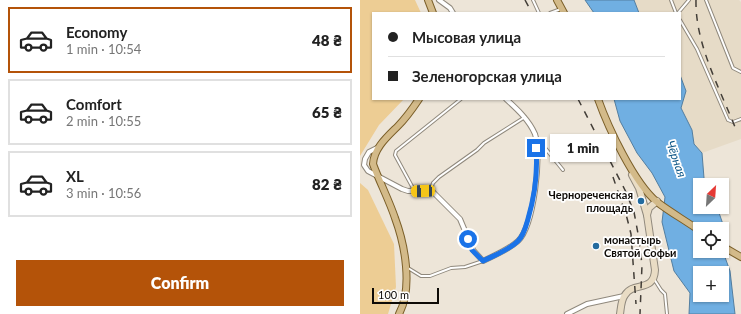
<!DOCTYPE html>
<meta charset="utf-8">
<style>
:root{--surface:#fff;--page:#f2f2f2;--text:#222;--muted:#767676;--line:#e0e0e0;--accent:#b45309}
body{margin:0;font-family:Lato,sans-serif;background:var(--page);color:var(--text);height:100vh;display:flex;flex-direction:column;font-size:15px;white-space:nowrap}
*{box-sizing:border-box;margin:0}
p{font-size:13px;color:var(--muted)}
.icon{flex:none;width:22px;height:22px;fill:none;stroke:currentColor;stroke-width:2;stroke-linecap:round;stroke-linejoin:round}
.map{position:relative;flex:1;overflow:hidden}
.details{display:flex;flex-direction:column;background:var(--surface);width:360px}
.details>*{flex:none}
.banner{position:absolute;left:12px;top:12px;width:309px;height:88px;border-radius:0px;box-shadow:0 1px 3px #0004;display:grid;align-content:center;height:88px;padding:0 16px;background:var(--surface)}
.needle{width:26px;rotate:25deg}
.controls{position:absolute;left:333px;top:178px;display:grid;gap:8px}
.controls a{display:grid;place-items:center;width:36px;height:36px;border-radius:0px;background:var(--surface);box-shadow:0 1px 3px #0004;font-size:20px}
.scale{position:absolute;left:12px;bottom:10px;width:67px;box-sizing:border-box;padding-left:4px;border:2px solid #0e0b07;border-top:0;font-size:11px;line-height:14px;white-space:nowrap;color:#0e0b07;-webkit-text-stroke:3px #fff;paint-order:stroke}
.end{position:absolute;width:18px;height:18px;margin:-9px;border:5px solid #1a73e8;background:#fff;box-shadow:0 0 0 2px #fff}
.from{border-radius:50%}
.bubble{position:absolute;height:28px;border-radius:0px;background:var(--surface);box-shadow:0 1px 3px #0004;font-size:13px;font-weight:800;line-height:28px;text-align:center}
.car{position:absolute;width:12px;height:24px;margin:-12px -6px;border-radius:5px;box-shadow:0 0 3px 1px #0007;background:linear-gradient(#f5c518 24%,#345 0 40%,#f5c518 0 76%,#345 0 86%,#f5c518 0)}
.banner b{display:flex;align-items:center;gap:14px;height:38px;font-size:15px}
.banner b+b{border-top:1px solid var(--line)}
.banner i{width:10px;height:10px;background:var(--text)}
ul{padding:7px 0 0;list-style:none}
li{display:flex;align-items:center;gap:12px;height:66px;margin:0 8px 6px;padding:0 8px;border:2px solid var(--line);border-radius:0px}
li div{flex:1}
li b{display:block;font-size:15px}
li em{font-style:normal;font-weight:800}
li.current{border-color:var(--accent)}
li>.icon{width:36px;height:36px;stroke-width:1.5}
.cta{display:flex;gap:8px;margin-top:auto;padding:8px 16px}
.cta a{flex:1;height:46px;border-radius:0px;background:var(--accent);color:#fff;font-size:16px;font-weight:800;line-height:46px;text-align:center}
main{display:flex;flex:1;min-height:0}
.map>svg:first-child{display:block}
.built{fill:#e6dbc7}
.green{fill:#edcd94}
.water{fill:#70afe2;stroke:#537ea0;fill-rule:evenodd}
.lines{fill:none;stroke-linecap:round;stroke-linejoin:round}
.lane-casing{stroke:#90897d;stroke-width:4}
.street-casing{stroke:#90897d;stroke-width:6}
.secondary-casing{stroke:#90897d;stroke-width:8}
.primary-casing{stroke:#7b5f29;stroke-width:8}
.lane{stroke:#fff;stroke-width:2}
.street{stroke:#fff;stroke-width:4}
.secondary{stroke:#e9dcc4;stroke-width:6}
.primary{stroke:#d3ba89;stroke-width:6}
.rail{stroke:#433e38;stroke-width:1.5;stroke-dasharray:7 7;stroke-linecap:butt}
.route{stroke:#1a73e8;stroke-width:5}
.poi-dot{fill:#236b9f;stroke:#fff;stroke-width:1.5}
.labels{text-anchor:middle;stroke-width:3.5;stroke-linejoin:round;paint-order:stroke}
.poi-label{font-size:11px;font-weight:bold;fill:#0e0b07;stroke:#fff;text-anchor:end}
.water-label{font-size:12px;font-style:italic;fill:#105989;stroke:#fff}
</style>
<main>
<section class="details">
<ul>
<li class="current"><svg class="icon" aria-label="car" viewBox="0 0 24 24"><path d="M5 17H2v-5l4-1 3-4h7l3 4 3 1v5h-3M9 17h6M6 11h13"/><circle cx="7" cy="17" r="2"/><circle cx="17" cy="17" r="2"/></svg><div><b>Economy</b><p>1 min · 10:54</p></div><em>48 ₴</em></li>
<li><svg class="icon" aria-label="car" viewBox="0 0 24 24"><path d="M5 17H2v-5l4-1 3-4h7l3 4 3 1v5h-3M9 17h6M6 11h13"/><circle cx="7" cy="17" r="2"/><circle cx="17" cy="17" r="2"/></svg><div><b>Comfort</b><p>2 min · 10:55</p></div><em>65 ₴</em></li>
<li><svg class="icon" aria-label="car" viewBox="0 0 24 24"><path d="M5 17H2v-5l4-1 3-4h7l3 4 3 1v5h-3M9 17h6M6 11h13"/><circle cx="7" cy="17" r="2"/><circle cx="17" cy="17" r="2"/></svg><div><b>XL</b><p>3 min · 10:56</p></div><em>82 ₴</em></li>
</ul>
<div class="cta"><a>Confirm</a></div>
</section>
<div class="map">
<svg width="381" height="314" viewBox="0 0 381 314">
<rect width="100%" height="100%" fill="#ede5d8"/>
<polygon class="built" points="274,0 379,0 381,2 381,139 342,153 334,144 332,130 321,108 326,91 320,75 320,13 279,13"/>
<g class="green">
<polygon points="0,0 55,0 61,13 13,13 13,99 44,99 19,125 0,156"/>
<polygon points="0,183 8,190 34,244 36,287 28,314 0,314"/>
</g>
<g class="water">
<polygon points="225,0 274,0 279,13 234,13"/>
<path d="M320,75L326,91L321,108L332,130L334,144L342,153L344,178L347,185H340V207H357L366,233L362,242V229H340V251H362V249L370,271L375,314H329L330,293L314,271L302,222L305,197L292,173L277,153L260,121L254,99H320ZM340,273H362V295H340Z"/>
</g>
<g class="lines">
<defs>
<g id="lane">
<polyline points="173,0 179,13"/>
<polyline points="311,0 316,13"/>
<polyline points="346,0 373,68 381,72"/>
<polyline points="190,13 201,9"/>
<polyline points="318,13 329,0"/>
<polyline points="320,20 337,49 368,120 373,122 381,119"/>
<polyline points="177,138 203,170"/>
<polyline points="71,189 73,183 79,177 117,150 124,143 165,117"/>
<polyline points="54,190 35,155 36,151 101,99"/>
<polyline points="48,268 61,276 70,276 91,268 105,267 123,261"/>
<polyline points="294,279 301,290 305,294 307,314"/>
</g>
<g id="street">
<polyline points="79,0 90,8 93,13"/>
<path d="M19,147L9,152L5,159L4,165L8,171L42,189L48,191L71,190L100,219L113,250L123,261C135,255 148,250 158,241C174,226 182,155 175,134C169,120 157,109 146,99"/>
<polyline points="207,314 227,304 264,296"/>
</g>
<g id="secondary">
<polyline points="272,175 279,188 287,215"/>
<path d="M260,314C261,308 261,300 265,295C273,281 294,293 295,270L287,215L289,208L297,201"/>
</g>
<g id="primary">
<polyline points="68,0 73,13"/>
<polyline points="197,0 204,13"/>
<path d="M238,99C248,127 274,183 297,202C310,212 326,221 340,231"/>
<polyline points="362,246 381,257"/>
<path d="M39,314C53,288 45,245 35,218C29,200 20,183 13,164C14,148 27,137 38,126C46,118 53,108 59,99"/>
</g>
</defs>
<use href="#lane" class="lane-casing"/>
<use href="#street" class="street-casing"/>
<use href="#secondary" class="secondary-casing"/>
<use href="#primary" class="primary-casing"/>
<use href="#lane" class="lane"/>
<use href="#street" class="street"/>
<use href="#secondary" class="secondary"/>
<use href="#primary" class="primary"/>
<g class="rail">
<polyline points="165,0 172,13"/>
<path d="M336,0C335,43 359,87 375,127"/>
<polyline points="218,99 265,190 274,212 279,239 282,265 280,314"/>
<polyline points="253,177 267,218 271,234 276,304"/>
</g>
</g>
<g class="lines">
<path class="route" d="M108,239L112,250L123,261C135,255 149,250 158,241C164,235 166,226 168,219C175,195 178,173 176,148"/>
</g>
<g class="poi-dot">
<circle cx="281" cy="201" r="4"/>
<circle cx="236" cy="246" r="4"/>
</g>
<g class="labels">
<g class="poi-label">
<text x="273" y="199">Чернореченская<tspan x="273" dy="13">площадь</tspan></text>
<text x="244" y="244" text-anchor="start">монастырь<tspan x="244" dy="13">Святой Софьи</tspan></text>
</g>
<g class="water-label">
<text transform="translate(316 159) rotate(71)" y="4">Чёрная</text>
</g>
</g>
</svg>
<div class="controls">
<a><svg class="needle" viewBox="-14 -14 28 28"><path d="M0-13l5 13h-10z" fill="#e53935"/><path d="M0 13l5-13h-10z" fill="#767676"/></svg></a>
<a><svg class="icon" aria-label="locate" viewBox="0 0 24 24"><circle cx="12" cy="12" r="6"/><path d="M12 2v4M12 18v4M2 12h4M18 12h4"/></svg></a>
<a>+</a>
</div>
<div class="scale">100 m</div>
<i class="end from" style="left:108px;top:239px"></i>
<i class="end" style="left:176px;top:148px"></i>
<div class="bubble" style="left:190px;top:134px;width:66px">1 min</div>
<i class="car" style="left:63px;top:191px;rotate:268deg"></i>
<div class="banner">
<b><i class="from"></i>Мысовая улица</b>
<b><i></i>Зеленогорская улица</b>
</div>
</div>
</main>
